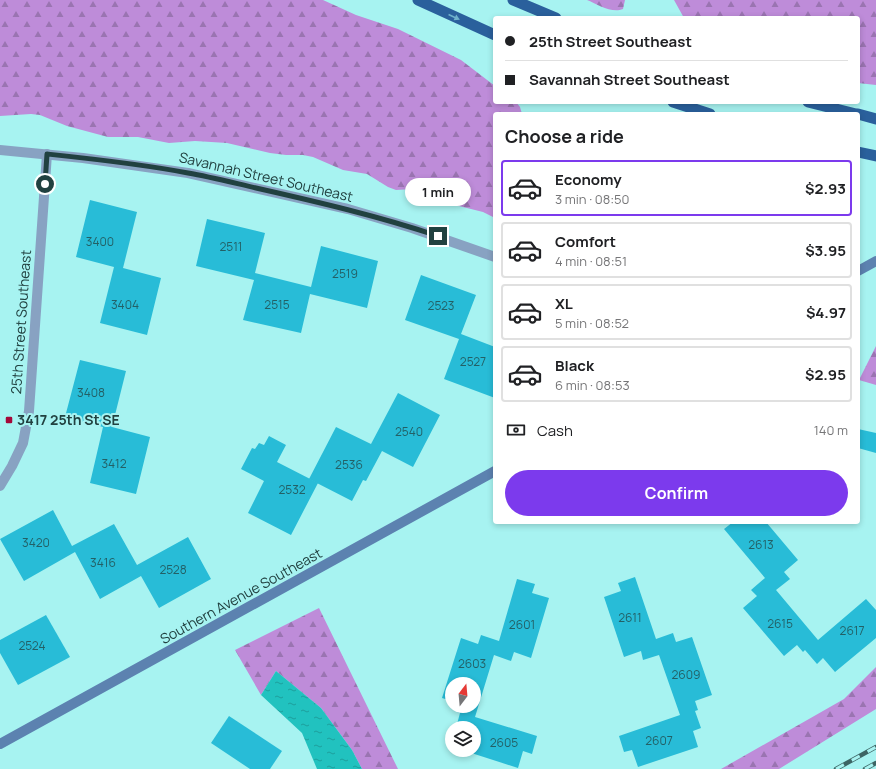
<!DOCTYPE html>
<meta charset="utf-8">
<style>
:root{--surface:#fff;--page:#f2f2f2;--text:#202124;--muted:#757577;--line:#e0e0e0;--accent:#7c3aed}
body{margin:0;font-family:Manrope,sans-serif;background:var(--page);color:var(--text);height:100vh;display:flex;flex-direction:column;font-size:15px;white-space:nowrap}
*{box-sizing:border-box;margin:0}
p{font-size:13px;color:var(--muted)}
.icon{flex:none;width:22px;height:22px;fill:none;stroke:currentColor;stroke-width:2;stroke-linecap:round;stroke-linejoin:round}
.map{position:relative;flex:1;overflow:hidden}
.panel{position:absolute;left:493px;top:112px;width:367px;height:412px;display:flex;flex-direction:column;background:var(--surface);border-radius:4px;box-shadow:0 2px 6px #0003}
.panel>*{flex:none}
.top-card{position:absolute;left:493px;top:16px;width:367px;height:88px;border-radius:4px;box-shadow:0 2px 6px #0003;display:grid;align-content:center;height:88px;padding:0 12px;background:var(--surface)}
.needle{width:26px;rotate:16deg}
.controls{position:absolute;left:445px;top:677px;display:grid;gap:8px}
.controls a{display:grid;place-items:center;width:36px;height:36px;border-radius:50%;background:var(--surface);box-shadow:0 2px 6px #0003;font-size:20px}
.end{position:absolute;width:18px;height:18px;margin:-9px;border:5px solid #214140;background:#fff;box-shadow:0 0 0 2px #fff}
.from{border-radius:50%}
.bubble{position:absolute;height:28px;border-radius:14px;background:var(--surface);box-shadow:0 2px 6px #0003;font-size:13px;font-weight:700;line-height:28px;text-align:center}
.top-card b{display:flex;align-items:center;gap:14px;height:38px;font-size:15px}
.top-card b+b{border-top:1px solid var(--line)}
.top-card i{width:10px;height:10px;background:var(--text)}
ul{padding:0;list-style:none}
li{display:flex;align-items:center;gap:12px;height:56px;margin:0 8px 6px;padding:0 4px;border:2px solid var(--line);border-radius:4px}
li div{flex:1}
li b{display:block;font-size:15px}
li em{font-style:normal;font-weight:700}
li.on{border-color:var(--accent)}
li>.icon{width:36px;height:36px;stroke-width:1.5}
h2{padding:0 12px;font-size:18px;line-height:48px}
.pay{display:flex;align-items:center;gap:10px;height:44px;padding:0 12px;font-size:15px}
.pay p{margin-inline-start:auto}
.primary-button{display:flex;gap:8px;margin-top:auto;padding:8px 12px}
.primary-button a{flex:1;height:46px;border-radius:24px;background:var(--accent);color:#fff;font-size:16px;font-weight:700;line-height:46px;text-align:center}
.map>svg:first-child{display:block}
.forest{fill:url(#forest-firs)}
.water{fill:url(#water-ripples)}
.building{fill:#28bcd7}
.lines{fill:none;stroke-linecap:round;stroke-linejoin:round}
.minor{stroke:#88a2c2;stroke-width:10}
.secondary{stroke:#5c82b0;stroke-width:10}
.trunk{stroke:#2a609c;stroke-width:11}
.rail-casing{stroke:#3c6564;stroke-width:4.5}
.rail{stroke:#a7f3f1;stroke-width:3;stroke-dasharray:9;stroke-linecap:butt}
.oneway{fill:#6fb1cb}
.route{stroke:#214140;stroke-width:5}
.poi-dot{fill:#a4083a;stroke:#a7f3f1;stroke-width:1.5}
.labels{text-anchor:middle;stroke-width:4;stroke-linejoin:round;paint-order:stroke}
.number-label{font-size:12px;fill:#236066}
.street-label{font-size:14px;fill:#214140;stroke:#a7f3f1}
.poi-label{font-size:14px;font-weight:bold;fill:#214140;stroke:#a7f3f1;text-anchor:start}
</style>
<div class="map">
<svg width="876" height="769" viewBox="0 0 876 769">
<defs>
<pattern id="forest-firs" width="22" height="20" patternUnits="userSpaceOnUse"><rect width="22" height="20" fill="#be8cd9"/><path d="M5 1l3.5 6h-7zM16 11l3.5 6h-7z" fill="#9a74b1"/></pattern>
<pattern id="water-ripples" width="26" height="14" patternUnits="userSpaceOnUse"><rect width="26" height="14" fill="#21c2bf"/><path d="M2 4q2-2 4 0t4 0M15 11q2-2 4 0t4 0" fill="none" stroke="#1c9f9d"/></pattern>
</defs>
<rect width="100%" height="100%" fill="#a7f3f1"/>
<g class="forest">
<polygon points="0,0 323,0 356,15 398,29 461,60 495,86 495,102 516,102 520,107 522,114 495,114 495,218 483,212 455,205 439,204 421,190 414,189 396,190 388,187 367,174 343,170 313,157 303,155 286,155 270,153 227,143 195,141 169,143 138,137 108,137 67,126 40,115 31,114 0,116"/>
<path d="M587,0H625L623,9C612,14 597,4 587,0Z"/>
<polygon points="674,0 876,0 876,85 858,83 858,18 684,18"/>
<polygon points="876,346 876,385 859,380"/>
<polygon points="319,608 398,769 362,769 352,750 321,708 276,671 261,695 235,650"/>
<polygon points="876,667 876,709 779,769 721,769 844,699"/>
</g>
<polygon class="water" points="276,671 321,708 352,750 362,769 317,769 302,733 261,695"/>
<g class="building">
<polygon points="90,200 137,212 123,268 161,278 147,335 100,323 114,267 76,257"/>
<polygon points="207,219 265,233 255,273 311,287 321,246 378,261 367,308 310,294 301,333 243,320 254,280 196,266"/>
<polygon points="421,275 476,295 461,334 495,347 495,398 444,379 459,339 405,320"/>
<polygon points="80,360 126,371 112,427 150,437 136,494 90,483 103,427 65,417"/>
<polygon points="398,393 440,415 413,467 382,451 366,481 363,480 352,501 309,479 336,427 371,444"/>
<polygon points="858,429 876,433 876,453 858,448"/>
<polygon points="269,436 286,445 277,462 318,483 291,535 248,513 264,481 241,469 252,448 255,449 259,443 264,445"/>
<polygon points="53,510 72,546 114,524 137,565 188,537 211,579 159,608 141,576 100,599 75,552 24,581 0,539"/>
<polygon points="733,522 766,522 798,560 784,572 790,579 776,590 818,640 866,599 876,610 876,638 835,672 823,658 817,664 805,650 803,652 797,645 784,656 743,608 757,596 751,590 765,578 724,529"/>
<polygon points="635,577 656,639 673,633 676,642 692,637 712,695 695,701 698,710 695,711 701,728 693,731 698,747 638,767 632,750 624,752 619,736 680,715 659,655 643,660 641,651 624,657 604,597 621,591 618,583"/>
<polygon points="517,579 535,584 532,593 549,598 531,658 514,652 511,661 494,655 475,717 537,736 532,754 523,751 518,768 462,750 474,750 474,728 456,728 460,713 457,712 459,706 474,706 474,684 452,684 452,701 442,698 461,638 478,644 481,635 499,641"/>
<polygon points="46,615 70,657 18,685 0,653 0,640"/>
<polygon points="229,716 282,751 270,769 250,769 211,743"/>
</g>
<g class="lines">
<g class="minor">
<polyline points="0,150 83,158 188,173 348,209 412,228 495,257"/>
<polyline points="0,486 12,466 23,443 29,411 47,154"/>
</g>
<g class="secondary">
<polyline points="858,271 876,261"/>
<polyline points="0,744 495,471"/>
</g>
<g class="trunk">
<polyline points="418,0 495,35"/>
<polyline points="513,0 556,18"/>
<polyline points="673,102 710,114"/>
<polyline points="808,102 856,114"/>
<polyline points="858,114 876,119"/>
<polyline points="858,152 876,156"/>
</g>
<defs>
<g id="rail">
<polyline points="836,769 876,747"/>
<polyline points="865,769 876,763"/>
</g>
</defs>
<use href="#rail" class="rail-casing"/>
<use href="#rail" class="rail"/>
</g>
<defs><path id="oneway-solid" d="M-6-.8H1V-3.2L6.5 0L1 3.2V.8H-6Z"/></defs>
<use class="oneway" href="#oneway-solid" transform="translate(454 17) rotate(25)"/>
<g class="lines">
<path class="route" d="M45,184L47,154C94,159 142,164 188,173C211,177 234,183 256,188C318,202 378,216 438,236"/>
</g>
<rect class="poi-dot" x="5" y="416" width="8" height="8" rx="2"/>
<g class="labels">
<g class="number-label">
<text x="100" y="246">3400</text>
<text x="231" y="251">2511</text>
<text x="345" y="278">2519</text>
<text x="125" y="309">3404</text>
<text x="277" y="309">2515</text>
<text x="441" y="310">2523</text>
<text x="473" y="366">2527</text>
<text x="91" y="397">3408</text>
<text x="409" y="436">2540</text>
<text x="114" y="468">3412</text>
<text x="349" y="469">2536</text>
<text x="292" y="494">2532</text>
<text x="36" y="547">3420</text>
<text x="761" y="549">2613</text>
<text x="103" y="567">3416</text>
<text x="173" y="574">2528</text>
<text x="630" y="622">2611</text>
<text x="780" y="628">2615</text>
<text x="522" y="629">2601</text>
<text x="852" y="635">2617</text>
<text x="32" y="650">2524</text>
<text x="472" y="668">2603</text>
<text x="686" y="679">2609</text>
<text x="659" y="745">2607</text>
<text x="504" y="747">2605</text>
</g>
<g class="street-label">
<text transform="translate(266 177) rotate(13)" y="5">Savannah Street Southeast</text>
<text transform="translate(21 322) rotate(-86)" y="5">25th Street Southeast</text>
<text transform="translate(241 596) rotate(-29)" y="5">Southern Avenue Southeast</text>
</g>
<g class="poi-label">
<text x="17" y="425">3417 25th St SE</text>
</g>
</g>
</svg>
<div class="controls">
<a><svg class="needle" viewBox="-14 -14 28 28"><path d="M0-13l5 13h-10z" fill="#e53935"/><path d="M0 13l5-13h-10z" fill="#757577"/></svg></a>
<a><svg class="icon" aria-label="layers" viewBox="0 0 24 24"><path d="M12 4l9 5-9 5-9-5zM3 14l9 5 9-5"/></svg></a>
</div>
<i class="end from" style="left:45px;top:184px"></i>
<i class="end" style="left:438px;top:236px"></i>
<div class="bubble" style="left:405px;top:178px;width:66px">1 min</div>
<div class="top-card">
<b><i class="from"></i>25th Street Southeast</b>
<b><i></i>Savannah Street Southeast</b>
</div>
<section class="panel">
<h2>Choose a ride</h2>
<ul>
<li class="on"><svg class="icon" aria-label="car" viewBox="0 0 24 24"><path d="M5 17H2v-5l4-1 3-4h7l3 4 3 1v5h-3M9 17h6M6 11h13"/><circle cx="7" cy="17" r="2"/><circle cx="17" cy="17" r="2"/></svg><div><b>Economy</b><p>3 min · 08:50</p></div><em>$2.93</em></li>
<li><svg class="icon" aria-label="car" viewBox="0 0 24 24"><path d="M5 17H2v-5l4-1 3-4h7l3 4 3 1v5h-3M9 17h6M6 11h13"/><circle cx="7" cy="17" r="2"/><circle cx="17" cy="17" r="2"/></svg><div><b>Comfort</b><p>4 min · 08:51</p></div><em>$3.95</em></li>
<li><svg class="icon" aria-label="car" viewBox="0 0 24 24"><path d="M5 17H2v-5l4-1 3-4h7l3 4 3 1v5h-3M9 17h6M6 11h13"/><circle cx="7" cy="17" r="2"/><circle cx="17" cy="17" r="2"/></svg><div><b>XL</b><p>5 min · 08:52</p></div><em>$4.97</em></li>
<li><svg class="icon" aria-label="car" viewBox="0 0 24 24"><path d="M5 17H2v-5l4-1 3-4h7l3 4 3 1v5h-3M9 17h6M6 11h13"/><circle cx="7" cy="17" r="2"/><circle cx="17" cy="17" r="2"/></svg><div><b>Black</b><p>6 min · 08:53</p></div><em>$2.95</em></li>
</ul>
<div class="pay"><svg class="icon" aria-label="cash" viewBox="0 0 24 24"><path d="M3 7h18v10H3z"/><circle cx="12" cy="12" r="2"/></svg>Cash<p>140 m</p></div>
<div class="primary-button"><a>Confirm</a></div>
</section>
</div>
